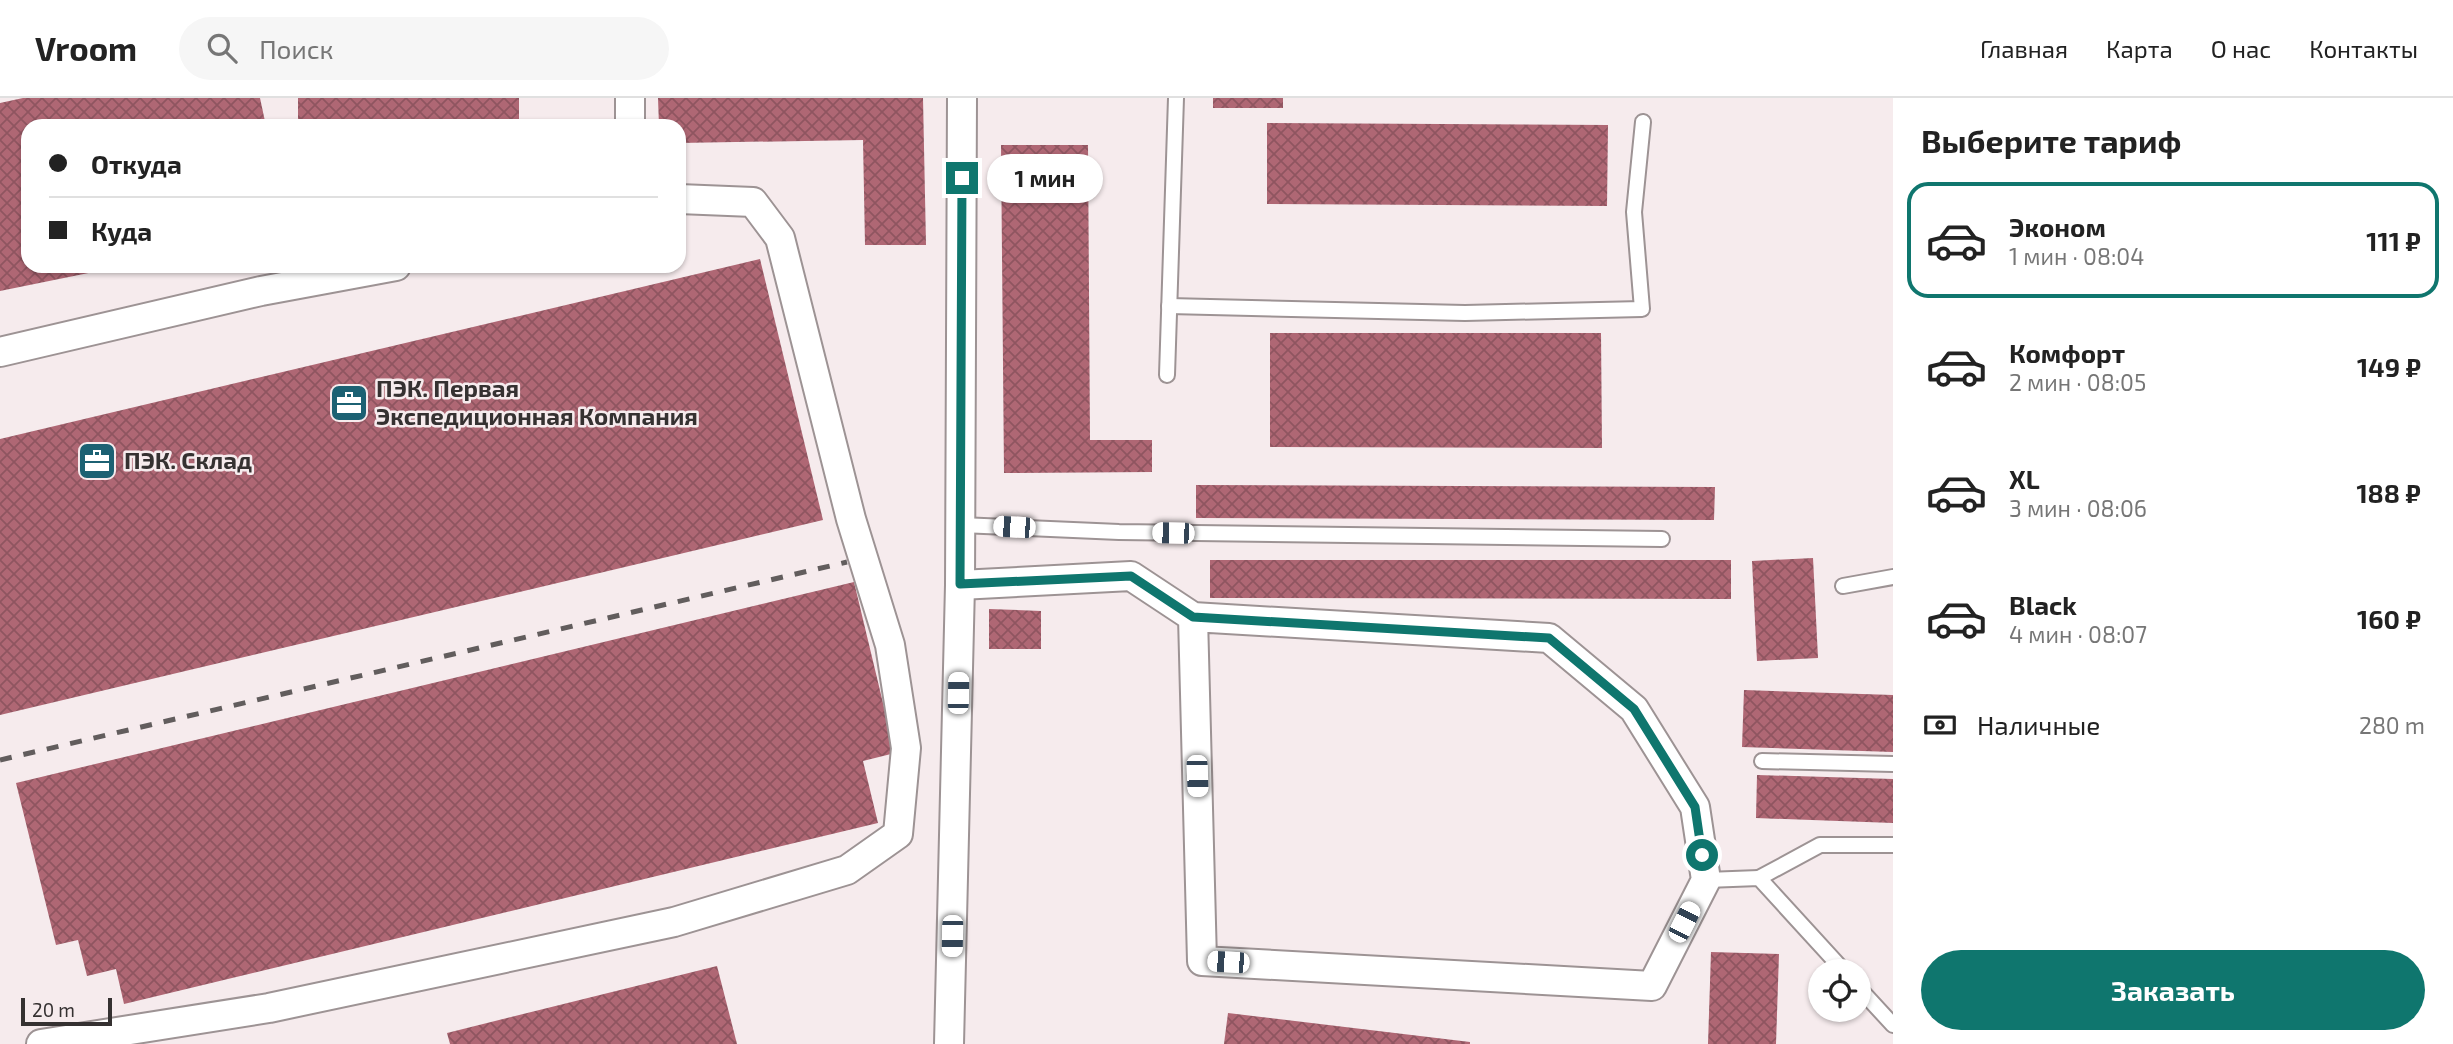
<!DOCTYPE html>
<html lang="ru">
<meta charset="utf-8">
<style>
:root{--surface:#fff;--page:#f6f6f6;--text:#222;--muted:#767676;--line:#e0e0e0;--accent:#0f766e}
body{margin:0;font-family:"Exo 2",sans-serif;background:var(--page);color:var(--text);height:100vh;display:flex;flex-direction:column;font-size:26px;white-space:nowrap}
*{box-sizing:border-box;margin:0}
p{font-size:23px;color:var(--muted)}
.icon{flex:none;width:38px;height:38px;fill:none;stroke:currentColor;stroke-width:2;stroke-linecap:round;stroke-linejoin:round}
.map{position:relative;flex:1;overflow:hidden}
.panel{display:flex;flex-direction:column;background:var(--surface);width:560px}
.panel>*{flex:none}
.hud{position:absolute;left:21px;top:21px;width:665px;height:154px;border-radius:21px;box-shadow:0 2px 5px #0004;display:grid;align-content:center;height:154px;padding:0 28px;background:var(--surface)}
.controls{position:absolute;left:1808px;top:861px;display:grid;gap:14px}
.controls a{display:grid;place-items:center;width:63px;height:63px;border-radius:50%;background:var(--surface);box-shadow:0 2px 5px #0004;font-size:35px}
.scale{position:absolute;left:21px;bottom:18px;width:91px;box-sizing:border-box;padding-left:7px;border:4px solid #353131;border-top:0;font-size:19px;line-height:24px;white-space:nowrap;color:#353131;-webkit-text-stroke:5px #f6ebed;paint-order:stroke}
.end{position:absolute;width:32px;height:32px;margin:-16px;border:9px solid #0f766e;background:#fff;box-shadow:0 0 0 4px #fff}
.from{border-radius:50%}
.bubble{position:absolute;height:49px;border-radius:24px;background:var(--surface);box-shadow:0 2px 5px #0004;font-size:23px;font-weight:700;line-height:49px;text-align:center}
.car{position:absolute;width:21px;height:42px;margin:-21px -10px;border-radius:9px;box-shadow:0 0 5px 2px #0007;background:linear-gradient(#fff 24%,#345 0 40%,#fff 0 76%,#345 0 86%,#fff 0)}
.hud b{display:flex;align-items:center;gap:24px;height:66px;font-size:26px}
.hud b+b{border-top:2px solid var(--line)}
.hud i{width:18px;height:18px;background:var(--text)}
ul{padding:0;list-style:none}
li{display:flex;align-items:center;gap:21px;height:116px;margin:0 14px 10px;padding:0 14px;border:4px solid transparent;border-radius:21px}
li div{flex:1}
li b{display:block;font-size:26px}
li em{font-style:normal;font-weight:700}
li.on{border-color:var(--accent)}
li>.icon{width:63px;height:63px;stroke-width:1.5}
h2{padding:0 28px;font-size:32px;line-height:84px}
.pay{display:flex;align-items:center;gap:18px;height:77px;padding:0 28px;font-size:26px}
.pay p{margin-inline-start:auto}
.cta{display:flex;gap:14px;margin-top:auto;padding:14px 28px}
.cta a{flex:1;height:80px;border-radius:42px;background:var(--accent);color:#fff;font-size:28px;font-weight:700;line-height:80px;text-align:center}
header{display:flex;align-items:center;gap:42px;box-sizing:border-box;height:98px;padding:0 35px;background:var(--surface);border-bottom:2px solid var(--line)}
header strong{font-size:33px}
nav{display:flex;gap:38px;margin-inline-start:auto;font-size:24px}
.search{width:490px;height:63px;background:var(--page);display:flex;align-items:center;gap:18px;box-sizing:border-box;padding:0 24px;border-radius:38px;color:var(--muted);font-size:26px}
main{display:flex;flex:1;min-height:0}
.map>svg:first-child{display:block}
.building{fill:url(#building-cross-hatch)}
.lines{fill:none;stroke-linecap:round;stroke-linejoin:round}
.service-casing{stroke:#9d9394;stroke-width:18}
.minor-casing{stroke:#9d9394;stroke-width:32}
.service{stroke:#fff;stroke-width:14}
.minor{stroke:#fff;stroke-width:28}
.rail{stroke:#625d5d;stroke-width:5;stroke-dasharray:12 12;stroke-linecap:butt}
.route{stroke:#0f766e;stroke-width:9}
.labels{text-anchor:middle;stroke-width:5;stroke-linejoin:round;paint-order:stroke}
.poi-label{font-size:24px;font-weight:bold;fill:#353131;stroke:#f6ebed;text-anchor:start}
</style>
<header>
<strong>Vroom</strong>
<div class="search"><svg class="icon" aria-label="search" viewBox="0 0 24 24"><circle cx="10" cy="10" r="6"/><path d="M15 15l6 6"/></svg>Поиск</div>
<nav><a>Главная</a><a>Карта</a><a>О нас</a><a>Контакты</a></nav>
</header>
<main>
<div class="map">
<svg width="1893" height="946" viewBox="0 0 1893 946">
<defs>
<pattern id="building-cross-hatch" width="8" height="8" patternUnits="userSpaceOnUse" patternTransform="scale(1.75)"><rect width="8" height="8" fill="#af6774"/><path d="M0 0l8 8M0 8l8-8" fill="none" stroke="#8f5560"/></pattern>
</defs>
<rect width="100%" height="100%" fill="#f6ebed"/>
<g class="building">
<polygon points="23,0 260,0 266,28 28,28 28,168 118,169 0,193 0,5"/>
<rect x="298" y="0" width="221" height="28"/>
<polygon points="658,0 923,0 926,147 865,147 863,42 679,45 679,28 659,28"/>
<rect x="1213" y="0" width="70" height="10"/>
<polygon points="1267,25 1608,27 1607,108 1267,106"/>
<polygon points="1001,47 1088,47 1090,342 1152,342 1152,374 1004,375"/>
<polygon points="760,161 823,422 0,617 0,341"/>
<polygon points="1270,235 1601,235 1602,350 1270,349"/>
<polygon points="1196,387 1715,389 1714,422 1196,420"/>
<polygon points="1813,460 1818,560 1757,563 1752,463"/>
<polygon points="1210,462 1731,462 1731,501 1210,500"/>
<polygon points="854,484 895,655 863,663 878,725 124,906 116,871 87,878 78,842 56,847 16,685"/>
<polygon points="989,511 1041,513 1041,551 989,551"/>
<polygon points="1744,592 1893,597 1893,654 1742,649"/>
<polygon points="1757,677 1893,681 1893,725 1756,720"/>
<polygon points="1711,854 1779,856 1776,946 1708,946"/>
<polygon points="717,868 737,946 450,946 447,935"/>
<polygon points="1228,915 1470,944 1470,946 1224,946"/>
</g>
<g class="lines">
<defs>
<g id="service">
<polyline points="1169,208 1465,215 1642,211 1634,114 1643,24"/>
<polyline points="1167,277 1176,0"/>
<polyline points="961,427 1119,434 1662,441"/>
<polyline points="1843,488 1893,479"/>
<polyline points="1762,663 1893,666"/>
<polyline points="1759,780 1820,747 1893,747"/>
<polyline points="1706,782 1759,780 1844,873"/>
<polyline points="1858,889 1893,927"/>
</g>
<g id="minor">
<polyline points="630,28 630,0"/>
<polyline points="0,254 261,193 396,168"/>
<polyline points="960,487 1131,478 1193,519 1202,863 1652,888 1706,782 1695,709 1634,611 1549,540 1193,519"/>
<polyline points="41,946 269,910 674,824 847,772 898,736 906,650 890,547 851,421 780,140 753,104 679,101"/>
<polyline points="949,946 960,487 962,0"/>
</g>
</defs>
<use href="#service" class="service-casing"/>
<use href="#minor" class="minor-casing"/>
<use href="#service" class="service"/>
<use href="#minor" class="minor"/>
<polyline class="rail" points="0,662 847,464"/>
</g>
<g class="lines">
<polyline class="route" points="962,80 960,486 1131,478 1193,519 1549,540 1634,611 1695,709 1702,757"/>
</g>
<defs>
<symbol id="office-square" viewBox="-11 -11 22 22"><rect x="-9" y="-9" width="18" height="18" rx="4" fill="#1c6173" stroke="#f6ebed"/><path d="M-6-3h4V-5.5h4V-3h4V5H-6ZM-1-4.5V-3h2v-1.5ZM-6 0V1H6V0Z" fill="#fff"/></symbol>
</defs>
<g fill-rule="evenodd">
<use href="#office-square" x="327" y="283" width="44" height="44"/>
<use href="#office-square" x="75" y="341" width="44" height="44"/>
</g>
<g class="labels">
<g class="poi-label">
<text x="376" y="299">ПЭК. Первая<tspan x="376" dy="28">Экспедиционная Компания</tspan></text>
<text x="124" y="371">ПЭК. Склад</text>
</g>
</g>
</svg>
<div class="controls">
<a><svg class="icon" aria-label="locate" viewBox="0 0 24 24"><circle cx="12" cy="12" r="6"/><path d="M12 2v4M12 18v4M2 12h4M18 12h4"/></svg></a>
</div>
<div class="scale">20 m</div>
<i class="end from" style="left:1702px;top:757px"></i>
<i class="end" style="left:962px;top:80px"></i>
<div class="bubble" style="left:987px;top:56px;width:116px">1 мин</div>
<i class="car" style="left:1014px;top:429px;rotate:273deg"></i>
<i class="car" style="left:1173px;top:435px;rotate:271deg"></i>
<i class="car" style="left:958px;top:595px;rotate:1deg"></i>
<i class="car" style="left:1197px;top:678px;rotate:178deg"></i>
<i class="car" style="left:1684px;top:824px;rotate:27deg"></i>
<i class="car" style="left:952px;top:838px;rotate:181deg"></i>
<i class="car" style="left:1228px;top:864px;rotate:273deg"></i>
<div class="hud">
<b><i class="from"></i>Откуда</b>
<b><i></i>Куда</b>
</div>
</div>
<section class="panel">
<h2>Выберите тариф</h2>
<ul>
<li class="on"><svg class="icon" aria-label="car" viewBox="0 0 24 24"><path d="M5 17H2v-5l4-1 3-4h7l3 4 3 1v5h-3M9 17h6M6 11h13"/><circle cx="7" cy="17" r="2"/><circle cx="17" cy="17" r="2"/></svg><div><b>Эконом</b><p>1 мин · 08:04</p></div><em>111 ₽</em></li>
<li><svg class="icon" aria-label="car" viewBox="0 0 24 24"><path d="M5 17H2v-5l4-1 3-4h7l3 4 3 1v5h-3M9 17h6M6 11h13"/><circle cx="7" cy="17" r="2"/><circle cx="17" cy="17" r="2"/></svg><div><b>Комфорт</b><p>2 мин · 08:05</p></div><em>149 ₽</em></li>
<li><svg class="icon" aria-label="car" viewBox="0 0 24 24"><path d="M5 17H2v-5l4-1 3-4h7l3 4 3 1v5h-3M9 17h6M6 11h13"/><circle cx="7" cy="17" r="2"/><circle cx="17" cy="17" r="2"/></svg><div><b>XL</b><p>3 мин · 08:06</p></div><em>188 ₽</em></li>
<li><svg class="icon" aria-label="car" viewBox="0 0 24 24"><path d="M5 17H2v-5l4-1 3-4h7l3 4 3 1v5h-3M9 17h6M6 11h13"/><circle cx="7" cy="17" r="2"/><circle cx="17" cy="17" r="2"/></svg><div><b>Black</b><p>4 мин · 08:07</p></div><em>160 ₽</em></li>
</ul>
<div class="pay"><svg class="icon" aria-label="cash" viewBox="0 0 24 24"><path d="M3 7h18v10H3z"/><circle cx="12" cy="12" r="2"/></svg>Наличные<p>280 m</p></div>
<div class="cta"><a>Заказать</a></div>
</section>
</main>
